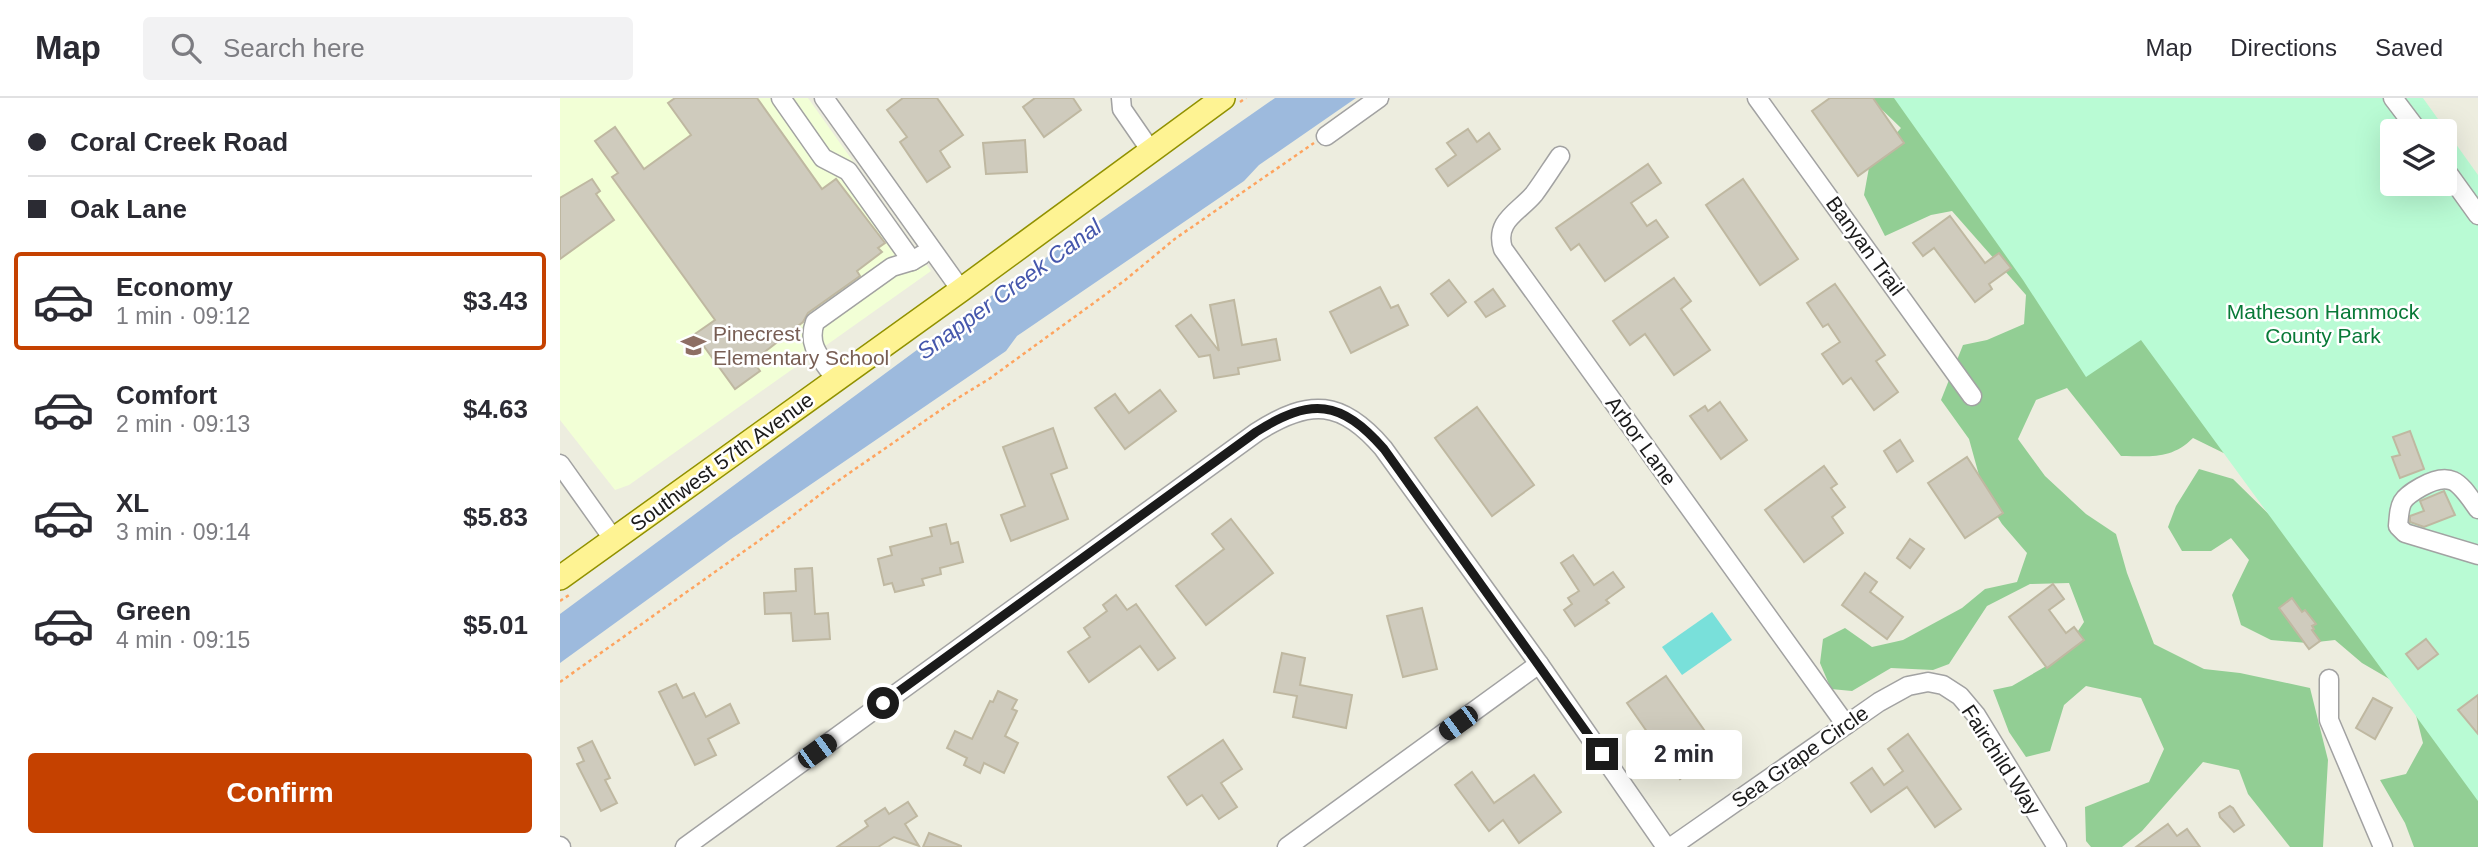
<!DOCTYPE html>
<meta charset="utf-8">
<style>
:root{--surface:#fff;--page:#f2f2f3;--text:#2b2b33;--muted:#7c7c81;--line:#e1e1e2;--accent:#c54100}
body{margin:0;font-family:Helvetica,sans-serif;background:var(--page);color:var(--text);height:100vh;display:flex;flex-direction:column;font-size:26px;white-space:nowrap}
*{box-sizing:border-box;margin:0}
p{font-size:23px;color:var(--muted)}
.icon{flex:none;width:38px;height:38px;fill:none;stroke:currentColor;stroke-width:2;stroke-linecap:round;stroke-linejoin:round}
.map{position:relative;flex:1;overflow:hidden}
.drawer{display:flex;flex-direction:column;background:var(--surface);width:560px}
.drawer>*{flex:none}
.top-card{display:grid;align-content:center;height:154px;padding:0 28px;background:var(--surface)}
.fabs{position:absolute;left:1820px;top:21px;display:grid;gap:14px}
.fabs a{display:grid;place-items:center;width:77px;height:77px;border-radius:7px;background:var(--surface);box-shadow:0 7px 28px #0002;font-size:35px}
.end{position:absolute;width:32px;height:32px;margin:-16px;border:9px solid #1b1b1b;background:#fff;box-shadow:0 0 0 4px #fff}
.from{border-radius:50%}
.bubble{position:absolute;height:49px;border-radius:7px;background:var(--surface);box-shadow:0 7px 28px #0002;font-size:23px;font-weight:800;line-height:49px;text-align:center}
.car{position:absolute;width:21px;height:42px;margin:-21px -10px;border-radius:9px;box-shadow:0 0 5px 2px #0007;background:linear-gradient(#222 24%,#8ab4d8 0 40%,#222 0 76%,#8ab4d8 0 86%,#222 0)}
.top-card b{display:flex;align-items:center;gap:24px;height:66px;font-size:26px}
.top-card b+b{border-top:2px solid var(--line)}
.top-card i{width:18px;height:18px;background:var(--text)}
ul{padding:0;list-style:none}
li{display:flex;align-items:center;gap:21px;height:98px;margin:0 14px 10px;padding:0 14px;border:4px solid transparent;border-radius:7px}
li div{flex:1}
li b{display:block;font-size:26px}
li em{font-style:normal;font-weight:800}
li.on{border-color:var(--accent)}
li>.icon{width:63px;height:63px;stroke-width:1.5}
.cta{display:flex;gap:14px;margin-top:auto;padding:14px 28px}
.cta a{flex:1;height:80px;border-radius:7px;background:var(--accent);color:#fff;font-size:28px;font-weight:800;line-height:80px;text-align:center}
header{display:flex;align-items:center;gap:42px;box-sizing:border-box;height:98px;padding:0 35px;background:var(--surface);border-bottom:2px solid var(--line)}
header strong{font-size:33px}
nav{display:flex;gap:38px;margin-inline-start:auto;font-size:24px}
.search{width:490px;height:63px;background:var(--page);display:flex;align-items:center;gap:18px;box-sizing:border-box;padding:0 24px;border-radius:7px;color:var(--muted);font-size:26px}
main{display:flex;flex:1;min-height:0}
.map>svg:first-child{display:block}
.education{fill:#f2ffd6}
.forest{fill:#92ce94}
.park{fill:#b9fbd4;fill-rule:evenodd}
.pitch{fill:#79e0da}
.water{fill:#9dbadd}
.building{fill:#cfcbbd;stroke:#bfb8a1;stroke-width:2}
.lines{fill:none;stroke-linecap:round;stroke-linejoin:round}
.minor-casing{stroke:#a2a2a2;stroke-width:21}
.major-casing{stroke:#919100;stroke-width:26}
.path{stroke:#fea45f;stroke-width:2.5;stroke-dasharray:3.5 3.5;stroke-linecap:butt}
.minor{stroke:#fff;stroke-width:18}
.major{stroke:#fef393;stroke-width:23}
.route{stroke:#1b1b1b;stroke-width:9}
.labels{text-anchor:middle;stroke-width:5;stroke-linejoin:round;paint-order:stroke}
.street-label{font-size:21px;fill:#1b1b1b;stroke:#fff}
.park-label{font-size:21px;fill:#087937;stroke:#fff}
.education-label{font-size:21px;fill:#785e54;stroke:#fff;text-anchor:start}
.water-label{font-size:23px;font-style:italic;fill:#4557ac;stroke:#fff}
</style>
<header>
<strong>Map</strong>
<div class="search"><svg class="icon" aria-label="search" viewBox="0 0 24 24"><circle cx="10" cy="10" r="6"/><path d="M15 15l6 6"/></svg>Search here</div>
<nav><a>Map</a><a>Directions</a><a>Saved</a></nav>
</header>
<main>
<section class="drawer">
<div class="top-card">
<b><i class="from"></i>Coral Creek Road</b>
<b><i></i>Oak Lane</b>
</div>
<ul>
<li class="on"><svg class="icon" aria-label="car" viewBox="0 0 24 24"><path d="M5 17H2v-5l4-1 3-4h7l3 4 3 1v5h-3M9 17h6M6 11h13"/><circle cx="7" cy="17" r="2"/><circle cx="17" cy="17" r="2"/></svg><div><b>Economy</b><p>1 min · 09:12</p></div><em>$3.43</em></li>
<li><svg class="icon" aria-label="car" viewBox="0 0 24 24"><path d="M5 17H2v-5l4-1 3-4h7l3 4 3 1v5h-3M9 17h6M6 11h13"/><circle cx="7" cy="17" r="2"/><circle cx="17" cy="17" r="2"/></svg><div><b>Comfort</b><p>2 min · 09:13</p></div><em>$4.63</em></li>
<li><svg class="icon" aria-label="car" viewBox="0 0 24 24"><path d="M5 17H2v-5l4-1 3-4h7l3 4 3 1v5h-3M9 17h6M6 11h13"/><circle cx="7" cy="17" r="2"/><circle cx="17" cy="17" r="2"/></svg><div><b>XL</b><p>3 min · 09:14</p></div><em>$5.83</em></li>
<li><svg class="icon" aria-label="car" viewBox="0 0 24 24"><path d="M5 17H2v-5l4-1 3-4h7l3 4 3 1v5h-3M9 17h6M6 11h13"/><circle cx="7" cy="17" r="2"/><circle cx="17" cy="17" r="2"/></svg><div><b>Green</b><p>4 min · 09:15</p></div><em>$5.01</em></li>
</ul>
<div class="cta"><a>Confirm</a></div>
</section>
<div class="map">
<svg width="1918" height="749" viewBox="0 0 1918 749">
<rect width="100%" height="100%" fill="#ededdf"/>
<polygon class="education" points="0,0 248,0 371,173 69,387 55,392 0,322"/>
<path class="forest" d="M1310,0H1359L1420,19L1918,660V749H1854L1845,725L1820,682L1846,676L1863,645L1850,593L1802,565L1775,542L1748,545L1711,542L1681,527L1672,497L1689,462L1671,440L1651,453H1622L1608,429L1616,408L1639,371L1673,381L1732,439L1684,365L1633,340C1611,362 1590,358 1561,358L1507,290L1476,302L1458,341L1485,378L1526,416L1556,436L1567,475L1594,546L1644,571L1680,575L1750,590L1768,662L1763,749H1730L1688,696L1679,672L1643,664L1582,733L1562,749H1531L1526,743L1525,709L1589,684L1604,651L1581,600L1526,588L1504,607L1490,653L1466,659L1449,634L1433,592L1452,588L1500,560L1524,524L1509,485L1470,486L1427,508L1389,566L1373,572L1331,570L1292,593L1271,591L1260,565L1263,541L1285,530L1312,549L1343,542L1402,510L1425,491L1457,484L1467,455L1442,426L1425,399L1409,341L1381,302L1403,247L1427,242L1464,226L1466,197L1392,113L1371,117L1325,138L1304,97L1310,64L1341,30Z"/>
<path class="park" d="M1334,0H1863L1918,77V703L1581,242L1526,279L1463,182ZM1832,33H1885V86H1832Z"/>
<polygon class="pitch" points="1152,514 1172,542 1122,577 1102,549"/>
<polygon class="water" points="715,0 796,0 699,67 684,83 457,238 446,253 171,441 0,565 0,516 411,212"/>
<g class="building">
<polygon points="115,0 197,0 262,91 276,81 325,145 318,150 322,154 297,173 300,178 248,215 243,224 193,263 200,273 175,291 135,236 155,222 52,79 58,75 35,43 55,29 84,71 131,37 108,5"/>
<polygon points="343,0 377,0 403,37 380,53 390,69 367,84 340,44 347,39 327,12"/>
<polygon points="475,0 513,0 521,12 484,39 463,9"/>
<polygon points="1270,0 1313,0 1344,45 1298,78 1252,13"/>
<polygon points="908,31 917,44 929,35 940,51 888,88 876,71 896,57 887,45"/>
<polygon points="465,42 467,74 426,76 423,45"/>
<polygon points="1088,66 1101,85 1071,105 1087,128 1096,122 1108,139 1045,183 1019,146 1011,152 996,130"/>
<polygon points="32,81 40,93 36,96 54,122 0,161 0,100"/>
<polygon points="1183,81 1238,161 1200,187 1146,107"/>
<polygon points="1390,118 1425,165 1439,155 1451,170 1429,186 1432,191 1415,204 1374,150 1363,158 1353,145"/>
<polygon points="1114,180 1131,203 1121,211 1150,252 1114,277 1085,236 1070,247 1053,223"/>
<polygon points="889,182 906,204 888,218 871,196"/>
<polygon points="1275,186 1325,257 1316,263 1338,294 1314,312 1291,280 1283,286 1262,256 1280,244 1268,226 1263,229 1247,205"/>
<polygon points="820,189 831,210 838,207 848,227 791,255 770,214"/>
<polygon points="933,191 945,208 926,219 915,204"/>
<polygon points="674,202 682,247 716,241 720,262 678,270 679,276 654,280 650,257 639,259 616,228 631,217 659,253 650,207"/>
<polygon points="600,292 616,313 565,351 535,310 555,296 569,315"/>
<polygon points="1160,304 1187,342 1161,361 1130,318 1145,308 1148,313"/>
<polygon points="917,309 974,387 932,418 875,340"/>
<polygon points="493,330 507,370 491,376 508,421 451,443 441,417 465,408 443,349"/>
<polygon points="1850,333 1864,371 1840,380 1832,359 1840,357 1833,339"/>
<polygon points="1340,342 1353,363 1337,374 1324,353"/>
<polygon points="1407,359 1443,415 1405,440 1368,385"/>
<polygon points="1264,368 1277,386 1271,390 1285,409 1272,419 1283,435 1244,464 1205,412"/>
<polygon points="1884,393 1895,417 1864,429 1850,424 1850,418 1864,413 1860,403"/>
<polygon points="671,421 713,475 646,527 616,488 664,451 652,436"/>
<polygon points="386,426 391,446 398,444 403,464 380,470 381,476 362,481 364,487 335,494 332,485 324,487 318,461 332,457 330,449 372,438 370,430"/>
<polygon points="1350,441 1364,451 1350,470 1337,460"/>
<polygon points="1013,457 1034,487 1053,474 1064,489 1046,502 1049,505 1015,528 1004,512 1012,506 1008,500 1019,493 1001,465"/>
<polygon points="252,470 255,516 268,515 270,541 233,543 231,515 205,516 204,495 236,493 235,471"/>
<polygon points="1305,475 1317,484 1310,494 1343,519 1327,541 1282,507"/>
<polygon points="1493,486 1504,501 1489,512 1506,535 1514,529 1524,542 1487,570 1449,519"/>
<polygon points="556,497 567,512 576,506 615,560 598,572 580,548 529,584 508,554 530,539 524,530 547,513 543,507"/>
<polygon points="1732,500 1742,514 1745,512 1756,526 1752,528 1754,531 1752,532 1760,543 1749,551 1719,510"/>
<polygon points="862,510 877,571 843,579 827,518"/>
<polygon points="1866,541 1878,556 1858,571 1846,556"/>
<polygon points="722,555 745,560 740,587 792,597 786,630 733,619 737,598 714,594"/>
<polygon points="1106,578 1159,653 1120,681 1067,605"/>
<polygon points="116,586 123,600 134,595 146,619 170,606 179,625 148,641 156,657 135,667 99,594"/>
<polygon points="438,593 457,602 452,611 457,613 445,638 458,645 444,675 424,665 420,675 404,667 407,660 387,650 395,633 412,641 430,603 433,604"/>
<polygon points="1918,597 1918,636 1898,612"/>
<polygon points="1813,600 1832,610 1815,641 1796,630"/>
<polygon points="1348,636 1401,711 1375,729 1347,689 1311,714 1291,685 1312,670 1324,687 1343,673 1328,651"/>
<polygon points="663,642 682,671 661,685 677,709 659,721 642,697 627,707 608,679"/>
<polygon points="32,643 50,680 45,682 57,705 41,713 17,666 24,663 18,650"/>
<polygon points="912,674 934,705 974,677 1001,714 959,745 943,722 929,733 895,687"/>
<polygon points="348,704 357,718 345,726 359,748 334,739 318,749 277,749 308,728 305,723 325,710 329,716"/>
<polygon points="1670,708 1673,710 1684,727 1674,734 1660,719 1659,715"/>
<polygon points="1608,726 1617,738 1627,731 1640,749 1576,749"/>
<polygon points="369,735 401,748 401,749 363,749"/>
</g>
<g class="lines">
<defs>
<g id="minor">
<polyline points="221,0 263,60 288,73 352,163"/>
<polyline points="264,0 401,192"/>
<polyline points="561,0 562,11 591,53"/>
<polyline points="1197,0 1412,298"/>
<polyline points="1833,0 1858,33"/>
<polyline points="766,38 819,0"/>
<path d="M1000,58C991,71 983,84 974,96C959,114 934,123 943,151L1286,627"/>
<polyline points="1885,71 1918,117"/>
<path d="M276,282C263,262 246,249 255,224L332,169L352,163L362,157"/>
<polyline points="0,366 54,442"/>
<path d="M1918,411C1900,386 1893,371 1861,389C1840,401 1840,404 1838,428L1845,435L1918,457"/>
<polyline points="1769,581 1769,622 1823,749"/>
<polyline points="0,748 1,749"/>
<path d="M125,749L697,334C750,300 782,302 823,350L979,566L1106,749"/>
<polyline points="727,749 979,566"/>
<polyline points="1111,749 1319,604 1348,588 1368,584 1383,587 1400,598 1416,617 1497,749"/>
</g>
<polyline id="major" points="0,480 401,192 663,0"/>
</defs>
<use href="#minor" class="minor-casing"/>
<use href="#major" class="major-casing"/>
<g class="path">
<polyline points="680,4 686,0"/>
<polyline points="0,503 9,497"/>
<polyline points="0,584 214,432 275,385 398,300 429,281 564,183 616,140 754,45"/>
</g>
<use href="#minor" class="minor"/>
<use href="#major" class="major"/>
</g>
<g class="lines">
<path class="route" d="M323,605L696,334C751,299 781,302 824,351L1042,656"/>
</g>
<defs>
<symbol id="school-bare" viewBox="-9 -9 18 18"><path d="M0-5L7-2L0 1L-7-2ZM-4 1L0 2.5L4 1V4Q0 6-4 4Z" fill="#8d6e63" stroke="#fff" stroke-width="2.5" paint-order="stroke"/></symbol>
</defs>
<g fill-rule="evenodd">
<use href="#school-bare" x="116" y="230" width="35" height="35"/>
</g>
<g class="labels">
<g class="street-label">
<text transform="translate(1305 148) rotate(54)" y="7">Banyan Trail</text>
<text transform="translate(1081 343) rotate(54)" y="7">Arbor Lane</text>
<text transform="translate(162 364) rotate(-36)" y="7">Southwest 57th Avenue</text>
<text transform="translate(1240 659) rotate(-35)" y="7">Sea Grape Circle</text>
<text transform="translate(1441 662) rotate(57)" y="7">Fairchild Way</text>
</g>
<g class="park-label">
<text x="1763" y="221">Matheson Hammock<tspan x="1763" dy="24">County Park</tspan></text>
</g>
<g class="education-label">
<text x="153" y="243">Pinecrest<tspan x="153" dy="24">Elementary School</tspan></text>
</g>
<g class="water-label">
<text transform="translate(449 191) rotate(-36)" y="8">Snapper Creek Canal</text>
</g>
</g>
</svg>
<div class="fabs">
<a><svg class="icon" aria-label="layers" viewBox="0 0 24 24"><path d="M12 4l9 5-9 5-9-5zM3 14l9 5 9-5"/></svg></a>
</div>
<i class="end from" style="left:323px;top:605px"></i>
<i class="end" style="left:1042px;top:656px"></i>
<div class="bubble" style="left:1066px;top:632px;width:116px">2 min</div>
<i class="car" style="left:898px;top:625px;rotate:234deg"></i>
<i class="car" style="left:257px;top:653px;rotate:54deg"></i>
</div>
</main>
